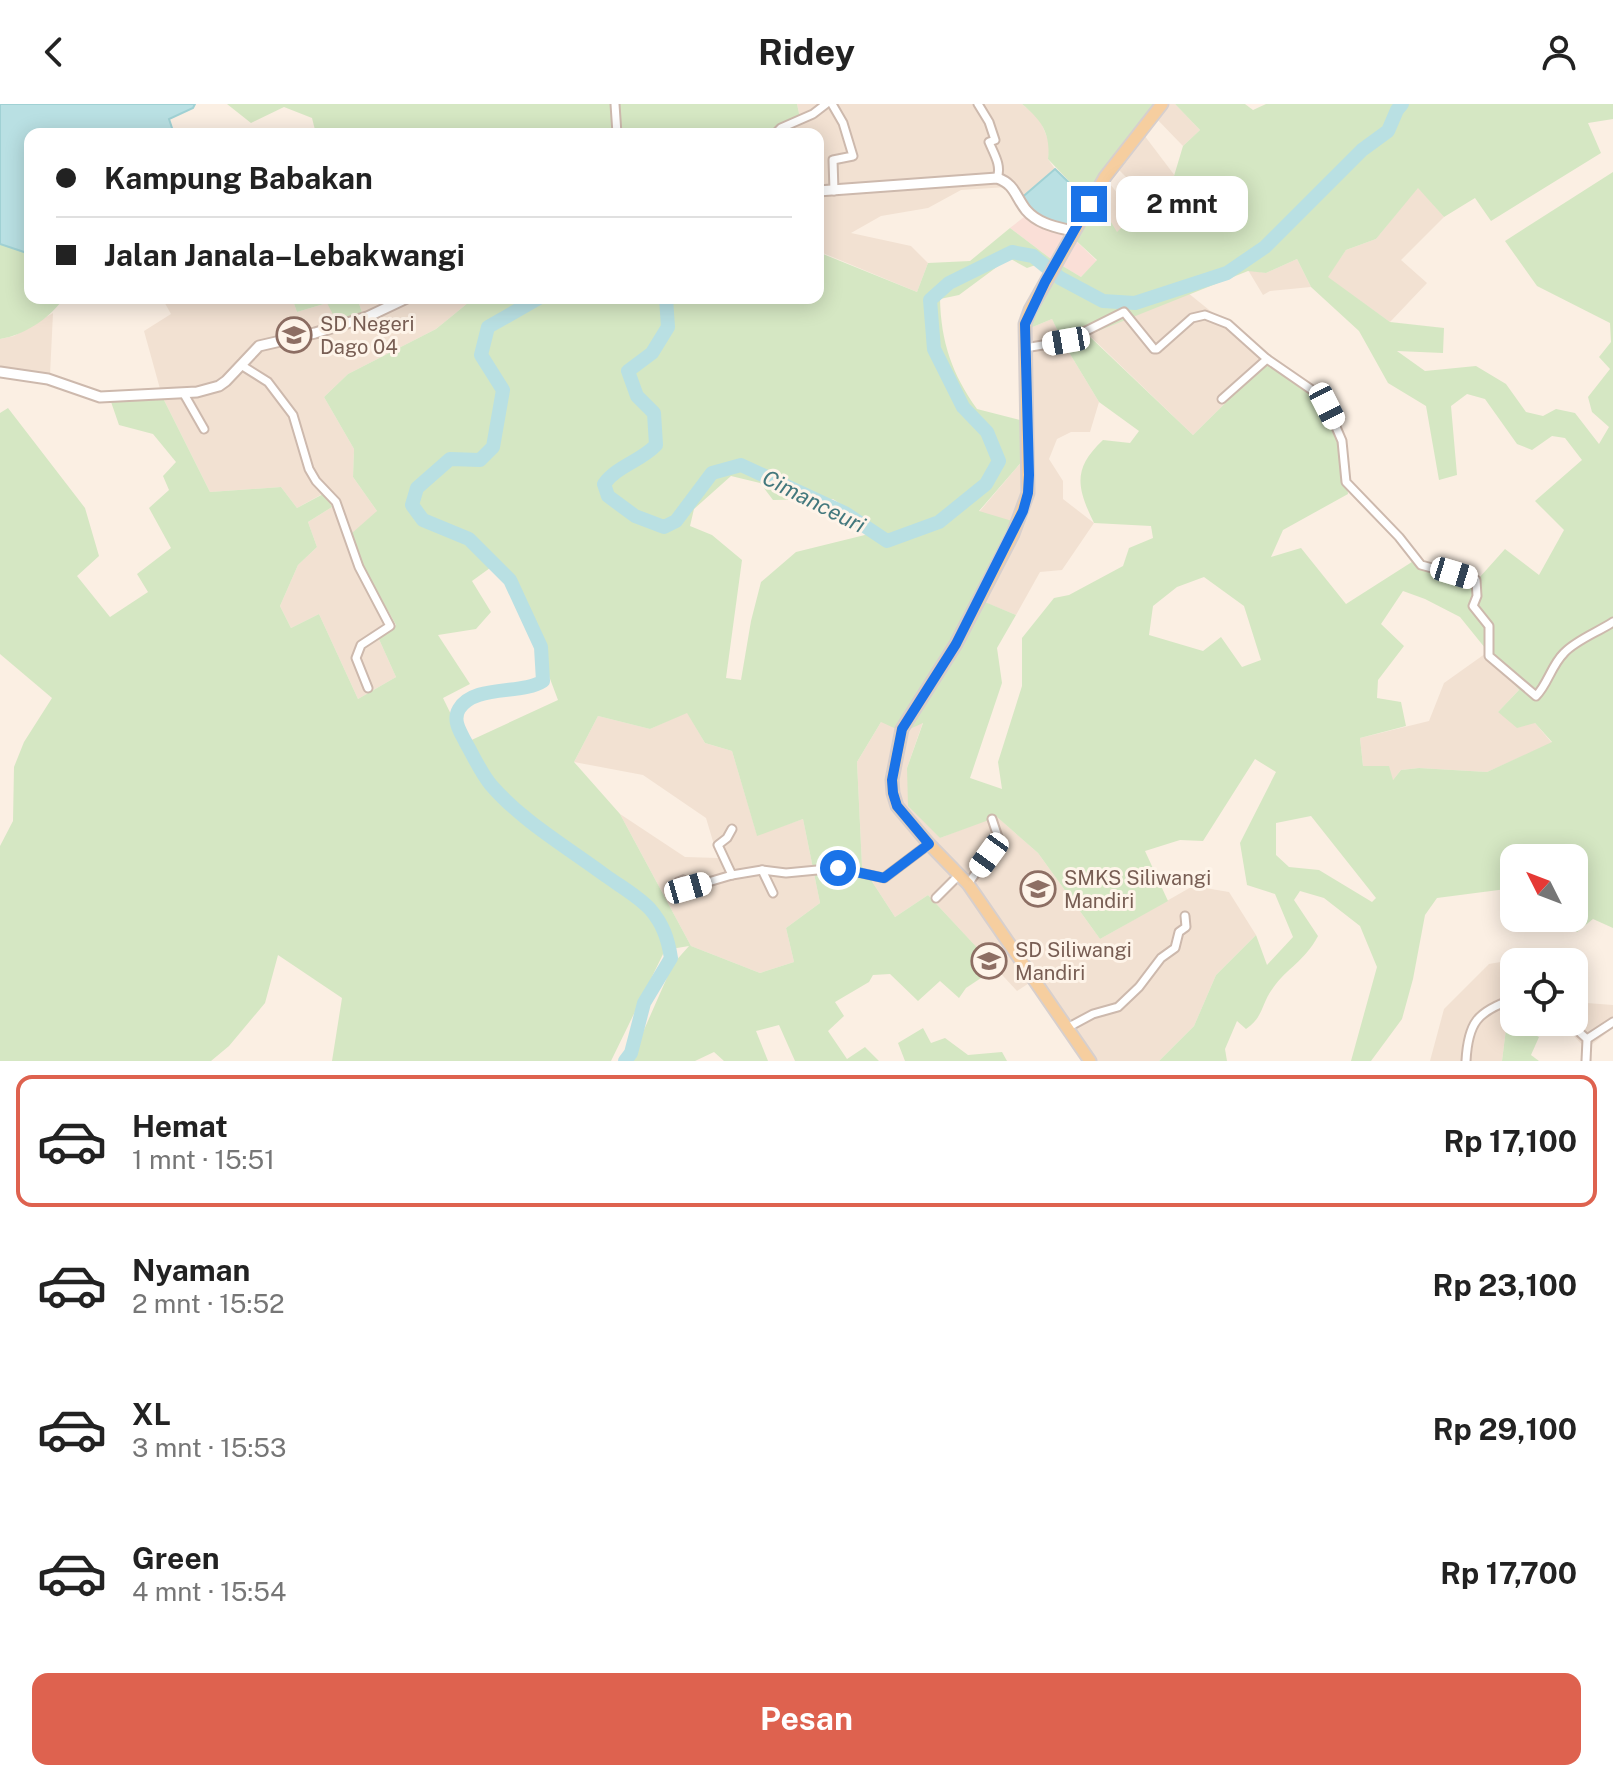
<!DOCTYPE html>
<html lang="id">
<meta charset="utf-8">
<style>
:root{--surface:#fff;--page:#f6f6f6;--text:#222;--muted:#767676;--line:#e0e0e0;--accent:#de624f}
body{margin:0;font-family:"Public Sans",sans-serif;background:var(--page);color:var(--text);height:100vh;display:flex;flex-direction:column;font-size:30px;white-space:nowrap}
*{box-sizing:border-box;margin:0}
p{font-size:26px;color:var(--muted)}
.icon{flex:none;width:44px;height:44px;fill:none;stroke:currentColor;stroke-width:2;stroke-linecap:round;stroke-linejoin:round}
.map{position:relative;height:957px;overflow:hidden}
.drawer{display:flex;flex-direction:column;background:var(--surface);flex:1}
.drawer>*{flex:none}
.top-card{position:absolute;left:24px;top:24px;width:800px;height:176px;border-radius:16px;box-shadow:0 4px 20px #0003;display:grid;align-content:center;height:176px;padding:0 32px;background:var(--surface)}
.needle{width:52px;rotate:312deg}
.tools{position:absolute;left:1500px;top:740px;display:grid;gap:16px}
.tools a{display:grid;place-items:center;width:88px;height:88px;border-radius:16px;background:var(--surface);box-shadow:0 4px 20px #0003;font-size:40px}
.end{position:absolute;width:36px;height:36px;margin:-18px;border:10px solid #1a73e8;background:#fff;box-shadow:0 0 0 4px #fff}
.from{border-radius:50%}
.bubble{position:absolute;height:56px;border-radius:16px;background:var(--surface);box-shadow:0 4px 20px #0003;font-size:26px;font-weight:700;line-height:56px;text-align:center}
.car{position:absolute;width:24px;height:48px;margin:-24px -12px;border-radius:10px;box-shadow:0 0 6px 2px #0007;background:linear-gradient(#fff 24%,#345 0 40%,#fff 0 76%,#345 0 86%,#fff 0)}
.top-card b{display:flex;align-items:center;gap:28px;height:76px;font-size:30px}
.top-card b+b{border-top:2px solid var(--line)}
.top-card i{width:20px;height:20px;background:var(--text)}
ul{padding:14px 0 0;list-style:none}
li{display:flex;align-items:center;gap:24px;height:132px;margin:0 16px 12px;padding:0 16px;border:4px solid transparent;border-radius:16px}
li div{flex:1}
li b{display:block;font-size:30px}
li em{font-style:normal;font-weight:700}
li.selected{border-color:var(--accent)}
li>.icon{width:72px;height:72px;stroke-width:1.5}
.primary-button{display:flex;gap:16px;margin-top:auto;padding:16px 32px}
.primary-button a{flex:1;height:92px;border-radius:16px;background:var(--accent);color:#fff;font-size:32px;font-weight:700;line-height:92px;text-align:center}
header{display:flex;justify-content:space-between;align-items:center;height:104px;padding:0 32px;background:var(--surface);font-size:36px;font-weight:700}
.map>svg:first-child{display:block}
.residential{fill:#f2e1d2}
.commercial{fill:#fadfd7}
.green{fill:#d5e7c3;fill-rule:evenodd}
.water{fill:#b9e0e3;stroke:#a0d1d4;stroke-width:2}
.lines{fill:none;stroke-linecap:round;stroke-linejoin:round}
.river{stroke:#b9e0e3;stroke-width:14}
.minor-casing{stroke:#cdb9ad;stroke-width:11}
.tertiary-casing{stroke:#cdb9ad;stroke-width:13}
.primary-casing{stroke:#d7cfcd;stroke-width:15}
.minor{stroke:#fff;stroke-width:7}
.tertiary{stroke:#fff;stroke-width:9}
.primary{stroke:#f6ce9f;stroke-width:11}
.route{stroke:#1a73e8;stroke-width:10}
.labels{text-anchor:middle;stroke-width:6;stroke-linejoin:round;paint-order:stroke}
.education-label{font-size:20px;fill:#785e54;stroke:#fef4e9;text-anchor:start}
.water-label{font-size:22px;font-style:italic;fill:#43787d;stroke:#fef4e9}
</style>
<header><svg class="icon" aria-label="back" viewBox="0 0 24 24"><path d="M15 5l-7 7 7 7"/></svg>Ridey<svg class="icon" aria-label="person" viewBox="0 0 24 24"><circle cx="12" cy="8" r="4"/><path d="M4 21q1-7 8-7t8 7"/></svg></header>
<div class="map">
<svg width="1613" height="957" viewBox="0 0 1613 957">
<rect width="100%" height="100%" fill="#fbefe3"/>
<g class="residential">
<polygon points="797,0 1022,0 1039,14 1050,40 1048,55 1055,65 1019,96 1007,83 961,86 928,104 881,112 851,129 911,142 928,159 917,188 818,147 818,30 781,30 800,14"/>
<polygon points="1163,0 1175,0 1200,26 1183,42 1154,12"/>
<polygon points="1141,27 1175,72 1150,97 1114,61"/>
<polygon points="1105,74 1136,112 1117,129 1093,90"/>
<polygon points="1418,83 1444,113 1401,156 1427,179 1390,218 1327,173 1346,146 1376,135"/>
<polygon points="1297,155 1311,183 1270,187 1263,191 1248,166 1266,169"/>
<polygon points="1188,189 1270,255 1193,331 1088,230"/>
<polygon points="162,194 292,194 297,208 327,199 363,211 357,194 474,194 436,225 348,270 324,293 354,345 353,373 377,407 358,454 396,522 378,533 396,573 358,595 319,510 291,524 280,502 298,461 317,443 308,418 332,403 324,389 297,404 281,383 210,388 162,292 144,227 171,210"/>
<polygon points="53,209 50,271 0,271 0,235 14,232"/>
<polygon points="1052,215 1064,240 1099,298 1090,328 1071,328 1057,335 1049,355 1063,377 1063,395 1094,419 1062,466 1040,468 1016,511 984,498 979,408 1030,348 1023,227"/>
<polygon points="1489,547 1519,586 1498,608 1535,619 1552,639 1487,668 1419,664 1401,666 1393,676 1363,662 1360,634 1429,617 1444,579"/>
<polygon points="687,608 705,639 732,647 757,731 803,715 820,799 786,824 794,858 760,869 691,842 620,710 685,753 718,754 706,714 643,671 574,658 598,612 650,625"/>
<polygon points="881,618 923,618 907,664 940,734 996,712 1038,749 1100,835 1193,782 1229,788 1256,831 1216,871 1194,922 1159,957 1091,957 1037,874 1017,887 928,791 895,813 862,762 857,658"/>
<polygon points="1557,848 1554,858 1514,858 1514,916 1507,917 1502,957 1430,957 1444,905 1489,860"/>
<polygon points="1574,898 1613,901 1613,924 1586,945 1561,918 1574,918"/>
</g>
<polygon class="commercial" points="1029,109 1070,131 1097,157 1081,173 1051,155 1010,124"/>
<g class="green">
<polygon points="227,0 797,0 800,14 781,30 316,30 312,14 284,3 251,19"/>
<path d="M1022,0H1163L1094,90L1117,128L1174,72L1183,42L1200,26L1175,0H1245L1253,6L1266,0H1613V15L1588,19L1601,49L1491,117L1475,94L1444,113L1418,84L1376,135L1346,146L1328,173L1390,218L1444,224L1443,249L1397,247L1425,267L1476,262L1506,280L1526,308L1543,312L1556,305L1575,309L1599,340L1609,323L1592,308L1588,293L1610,265L1599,253L1611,238L1610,219L1537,182L1505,137L1613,68V824L1593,815L1577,828L1558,814H1574V754H1514V784L1437,794L1425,811L1413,875L1402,915L1371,957H1351L1377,863L1360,822L1324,794L1300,787L1294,796L1318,832C1304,858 1287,864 1273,884C1261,900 1264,913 1246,925L1237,917L1225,945L1227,957H1159L1194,922L1216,871L1256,831L1267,861L1293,833L1275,790L1247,781L1240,739L1276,668L1255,655L1203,737L1180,736L1145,747L1168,797L1100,835L1038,749L997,713L940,734L908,702L907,664L923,619L903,628L881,618L857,658L862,762L895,813L928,791L996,864L966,884L959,894L940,877L918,897L890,870L873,871L869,878L835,898L844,912L828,927L847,955L865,943L879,957H795L779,921L756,927L768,957H724L714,948L695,957H624L636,944L673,860L689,842L665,846L611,957H332L342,894L278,851L265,899L229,942L211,957H0V742L13,717L14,663L24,638L52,594L0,550V309L8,304L85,404L99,452L77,472L110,513L148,488L137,470L171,444L149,404L169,386L163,372L176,358L153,330L119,321L109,292H162L210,388L281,383L297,404L325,389L332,403L308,418L317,443L298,461L280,502L291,524L319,510L358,595L396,573L378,533L396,521L358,454L352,429L377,407L353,373L354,345L324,293L348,270L436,225L474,194H818V148L917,188L928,159L970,157L1010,124L1051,155L1081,173L1097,156L1070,131L1088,97L1048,55C1051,29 1041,16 1022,0ZM1009,154L1027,164L1050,156L1023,227L1052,215L1064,240L1099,298L1139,327L1130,339L1103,336C1072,365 1077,384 1094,419L1151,422L1153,434L1129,444L1123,462L1069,491L1054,494L1022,534V582L998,658L1002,685L970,674L1002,579L997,544L1016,511L985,498L1022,420L979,407L1030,348L1024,317L977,305C952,270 941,238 940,195L959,191ZM1297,155L1311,183L1359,227L1388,279L1426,302L1439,376L1457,371L1451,302L1467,290L1485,295L1517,340L1532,346L1552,332L1565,334L1582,356L1535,397L1564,426L1539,471L1505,445L1479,474L1415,456L1346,500L1301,444L1271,453L1283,426L1348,390L1342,334L1303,281L1270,255L1193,331L1088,231L1248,167L1266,169ZM731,372L760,379L773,396L833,395L881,427L796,448L761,478L751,517L741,576L726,574L742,456L712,431L690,422L694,405ZM490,464L512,474L558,596L465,639L443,594L470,580L438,531L476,525L491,508L472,477ZM1204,473L1244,502L1261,556L1242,563L1221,533L1203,547L1149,531L1153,502L1177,483ZM1403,487L1425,495L1460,513L1519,586L1498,608L1517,624L1535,619L1552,638L1487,668L1419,664L1401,666L1393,676L1389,662H1363L1360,634L1406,622L1401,598L1377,594L1378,576L1404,542L1381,520ZM687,609L705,639L732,647L757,732L803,715L820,799L786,824L794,858L760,869L691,842L620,710L574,658L598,612L650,625ZM1311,712L1376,794L1372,798L1319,766L1289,763L1276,751V719Z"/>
<path d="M0,140L30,150V194H64C50,214 25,231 0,235Z"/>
<polygon points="292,194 357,194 363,211 338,220 327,199 297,208"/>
<polygon points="1507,917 1539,933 1531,951 1539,957 1502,957"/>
<polygon points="923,924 931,939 945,934 968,951 1002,948 1007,957 905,957 898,939"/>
</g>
<g class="water">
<polygon points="0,0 195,0 193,4 169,15 174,30 30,30 30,150 0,140"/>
<polygon points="1055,65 1088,97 1073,123 1049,123 1019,96"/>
</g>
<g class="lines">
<g class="river">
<path d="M539,194L488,223L481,251L503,286L493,343L480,356L450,355L417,384L412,401L423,416L469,435L510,476L541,543L543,577C522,591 474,580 459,605C452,617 461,629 466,639C474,653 481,669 491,681C522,717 567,743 606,772C620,782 638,792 650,805C663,820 668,835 671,854L644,899L631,949L625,957"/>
<path d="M666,194L668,223L652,249L628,267L637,292L654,309L656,341C641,357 617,362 604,380L608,392L635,412L664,423L676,417L712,369L741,361L845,409L887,437L939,418L986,380L999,357L987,328L963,303L934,245L930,196L949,179L1012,148L1033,152L1060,174L1103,197L1135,199L1227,169L1265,143L1362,46L1388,27L1397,6L1402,0"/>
</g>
<defs>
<g id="minor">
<polyline points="615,0 617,30"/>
<polyline points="832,0 843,19 853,52 833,56 834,87"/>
<path d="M978,0L989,18L995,36L989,38C994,50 1002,62 997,74"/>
<polyline points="775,30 781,24 813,10 826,0"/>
<path d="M1025,244L1066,237L1124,208L1154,245H1157L1192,214L1205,211L1228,220L1267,255L1312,286L1327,302L1342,337L1346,378L1399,433L1421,461L1476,476L1477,492L1473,502L1489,522V552L1536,592C1548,580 1551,562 1564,549C1576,536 1598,528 1613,518"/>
<polyline points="241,261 268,278 293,311 309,365 316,377 336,398 359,463 390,522 361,541 356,554 368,584"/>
<polyline points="184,290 204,325"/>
<polyline points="1222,295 1267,255"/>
<polyline points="762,766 773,789"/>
<polyline points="732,771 718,741 727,734 732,725"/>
<polyline points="678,778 683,776 688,784 732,771 762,766 786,769 838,764 884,774 929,740"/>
<polyline points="968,780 999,736 992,715"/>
<polyline points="936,794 959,771"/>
<polyline points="1568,918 1587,935 1586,957"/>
<polyline points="1067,924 1093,910 1118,903 1139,883 1161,854 1175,844 1179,828 1186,823 1185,812"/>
<polyline points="1587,935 1613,918"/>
<path d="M1466,957C1468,919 1477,907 1514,895"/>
</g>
<g id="tertiary">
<path d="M818,87L997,74C1015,80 1015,92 1026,106C1038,120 1056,123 1072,127"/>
<polyline points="0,268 48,275 100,293 197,288 219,282 226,277 259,242 315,229 367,213 407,194"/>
</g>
<polyline id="primary" points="1090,957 968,780 929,740 897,702 893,689 892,676 902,625 956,540 1013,430 1028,389 1025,220 1030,206 1105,73 1162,0"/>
</defs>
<use href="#minor" class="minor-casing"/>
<use href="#tertiary" class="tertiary-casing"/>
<use href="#primary" class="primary-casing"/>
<use href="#minor" class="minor"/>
<use href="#tertiary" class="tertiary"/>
<use href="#primary" class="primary"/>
</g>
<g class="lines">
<polyline class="route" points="838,764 884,774 929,740 897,702 893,689 892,676 902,625 956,540 1023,407 1028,389 1029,371 1025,220 1045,178 1089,100"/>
</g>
<defs>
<symbol id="school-ring" viewBox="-11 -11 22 22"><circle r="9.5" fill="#fef4e9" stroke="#8d6e63" stroke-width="1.5"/><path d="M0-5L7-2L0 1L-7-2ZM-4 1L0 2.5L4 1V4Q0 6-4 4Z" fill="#8d6e63"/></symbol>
</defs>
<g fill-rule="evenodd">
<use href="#school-ring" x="274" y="211" width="40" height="40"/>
<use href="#school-ring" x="1018" y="765" width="40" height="40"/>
<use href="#school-ring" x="969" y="837" width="40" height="40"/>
</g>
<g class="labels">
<g class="education-label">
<text x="320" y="227">SD Negeri<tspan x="320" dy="23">Dago 04</tspan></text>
<text x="1064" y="781">SMKS Siliwangi<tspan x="1064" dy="23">Mandiri</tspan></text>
<text x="1015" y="853">SD Siliwangi<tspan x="1015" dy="23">Mandiri</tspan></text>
</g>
<g class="water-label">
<text transform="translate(814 397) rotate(27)" y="8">Cimanceuri</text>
</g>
</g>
</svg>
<div class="tools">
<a><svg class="needle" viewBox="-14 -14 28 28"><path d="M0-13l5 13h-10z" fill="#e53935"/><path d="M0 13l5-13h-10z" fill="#767676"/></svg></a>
<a><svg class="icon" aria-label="locate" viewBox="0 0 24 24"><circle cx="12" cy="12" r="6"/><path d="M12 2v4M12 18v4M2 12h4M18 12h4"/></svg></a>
</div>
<i class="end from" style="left:838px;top:764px"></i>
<i class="end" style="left:1089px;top:100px"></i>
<div class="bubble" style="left:1116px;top:72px;width:132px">2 mnt</div>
<i class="car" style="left:1066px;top:237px;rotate:260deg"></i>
<i class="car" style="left:1327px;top:302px;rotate:153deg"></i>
<i class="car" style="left:1454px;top:469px;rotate:107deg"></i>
<i class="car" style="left:989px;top:751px;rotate:216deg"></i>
<i class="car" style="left:688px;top:784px;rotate:74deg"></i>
<div class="top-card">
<b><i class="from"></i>Kampung Babakan</b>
<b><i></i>Jalan Janala–Lebakwangi</b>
</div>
</div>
<section class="drawer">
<ul>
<li class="selected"><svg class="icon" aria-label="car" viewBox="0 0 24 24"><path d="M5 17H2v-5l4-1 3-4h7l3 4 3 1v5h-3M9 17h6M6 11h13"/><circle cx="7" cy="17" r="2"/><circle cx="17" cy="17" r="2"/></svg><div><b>Hemat</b><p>1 mnt · 15:51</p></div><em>Rp 17,100</em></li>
<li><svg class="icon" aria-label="car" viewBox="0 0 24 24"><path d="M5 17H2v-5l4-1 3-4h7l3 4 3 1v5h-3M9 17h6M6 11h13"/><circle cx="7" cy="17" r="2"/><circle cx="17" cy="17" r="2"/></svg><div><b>Nyaman</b><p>2 mnt · 15:52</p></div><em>Rp 23,100</em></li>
<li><svg class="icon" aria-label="car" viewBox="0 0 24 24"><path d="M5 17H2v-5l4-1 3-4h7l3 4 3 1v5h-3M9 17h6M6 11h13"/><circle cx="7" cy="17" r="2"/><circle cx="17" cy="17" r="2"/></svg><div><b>XL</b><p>3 mnt · 15:53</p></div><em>Rp 29,100</em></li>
<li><svg class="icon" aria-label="car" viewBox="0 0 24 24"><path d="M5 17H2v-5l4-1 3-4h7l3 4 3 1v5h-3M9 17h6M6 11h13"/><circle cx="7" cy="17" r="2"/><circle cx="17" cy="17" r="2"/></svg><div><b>Green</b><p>4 mnt · 15:54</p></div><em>Rp 17,700</em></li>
</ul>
<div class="primary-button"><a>Pesan</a></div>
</section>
